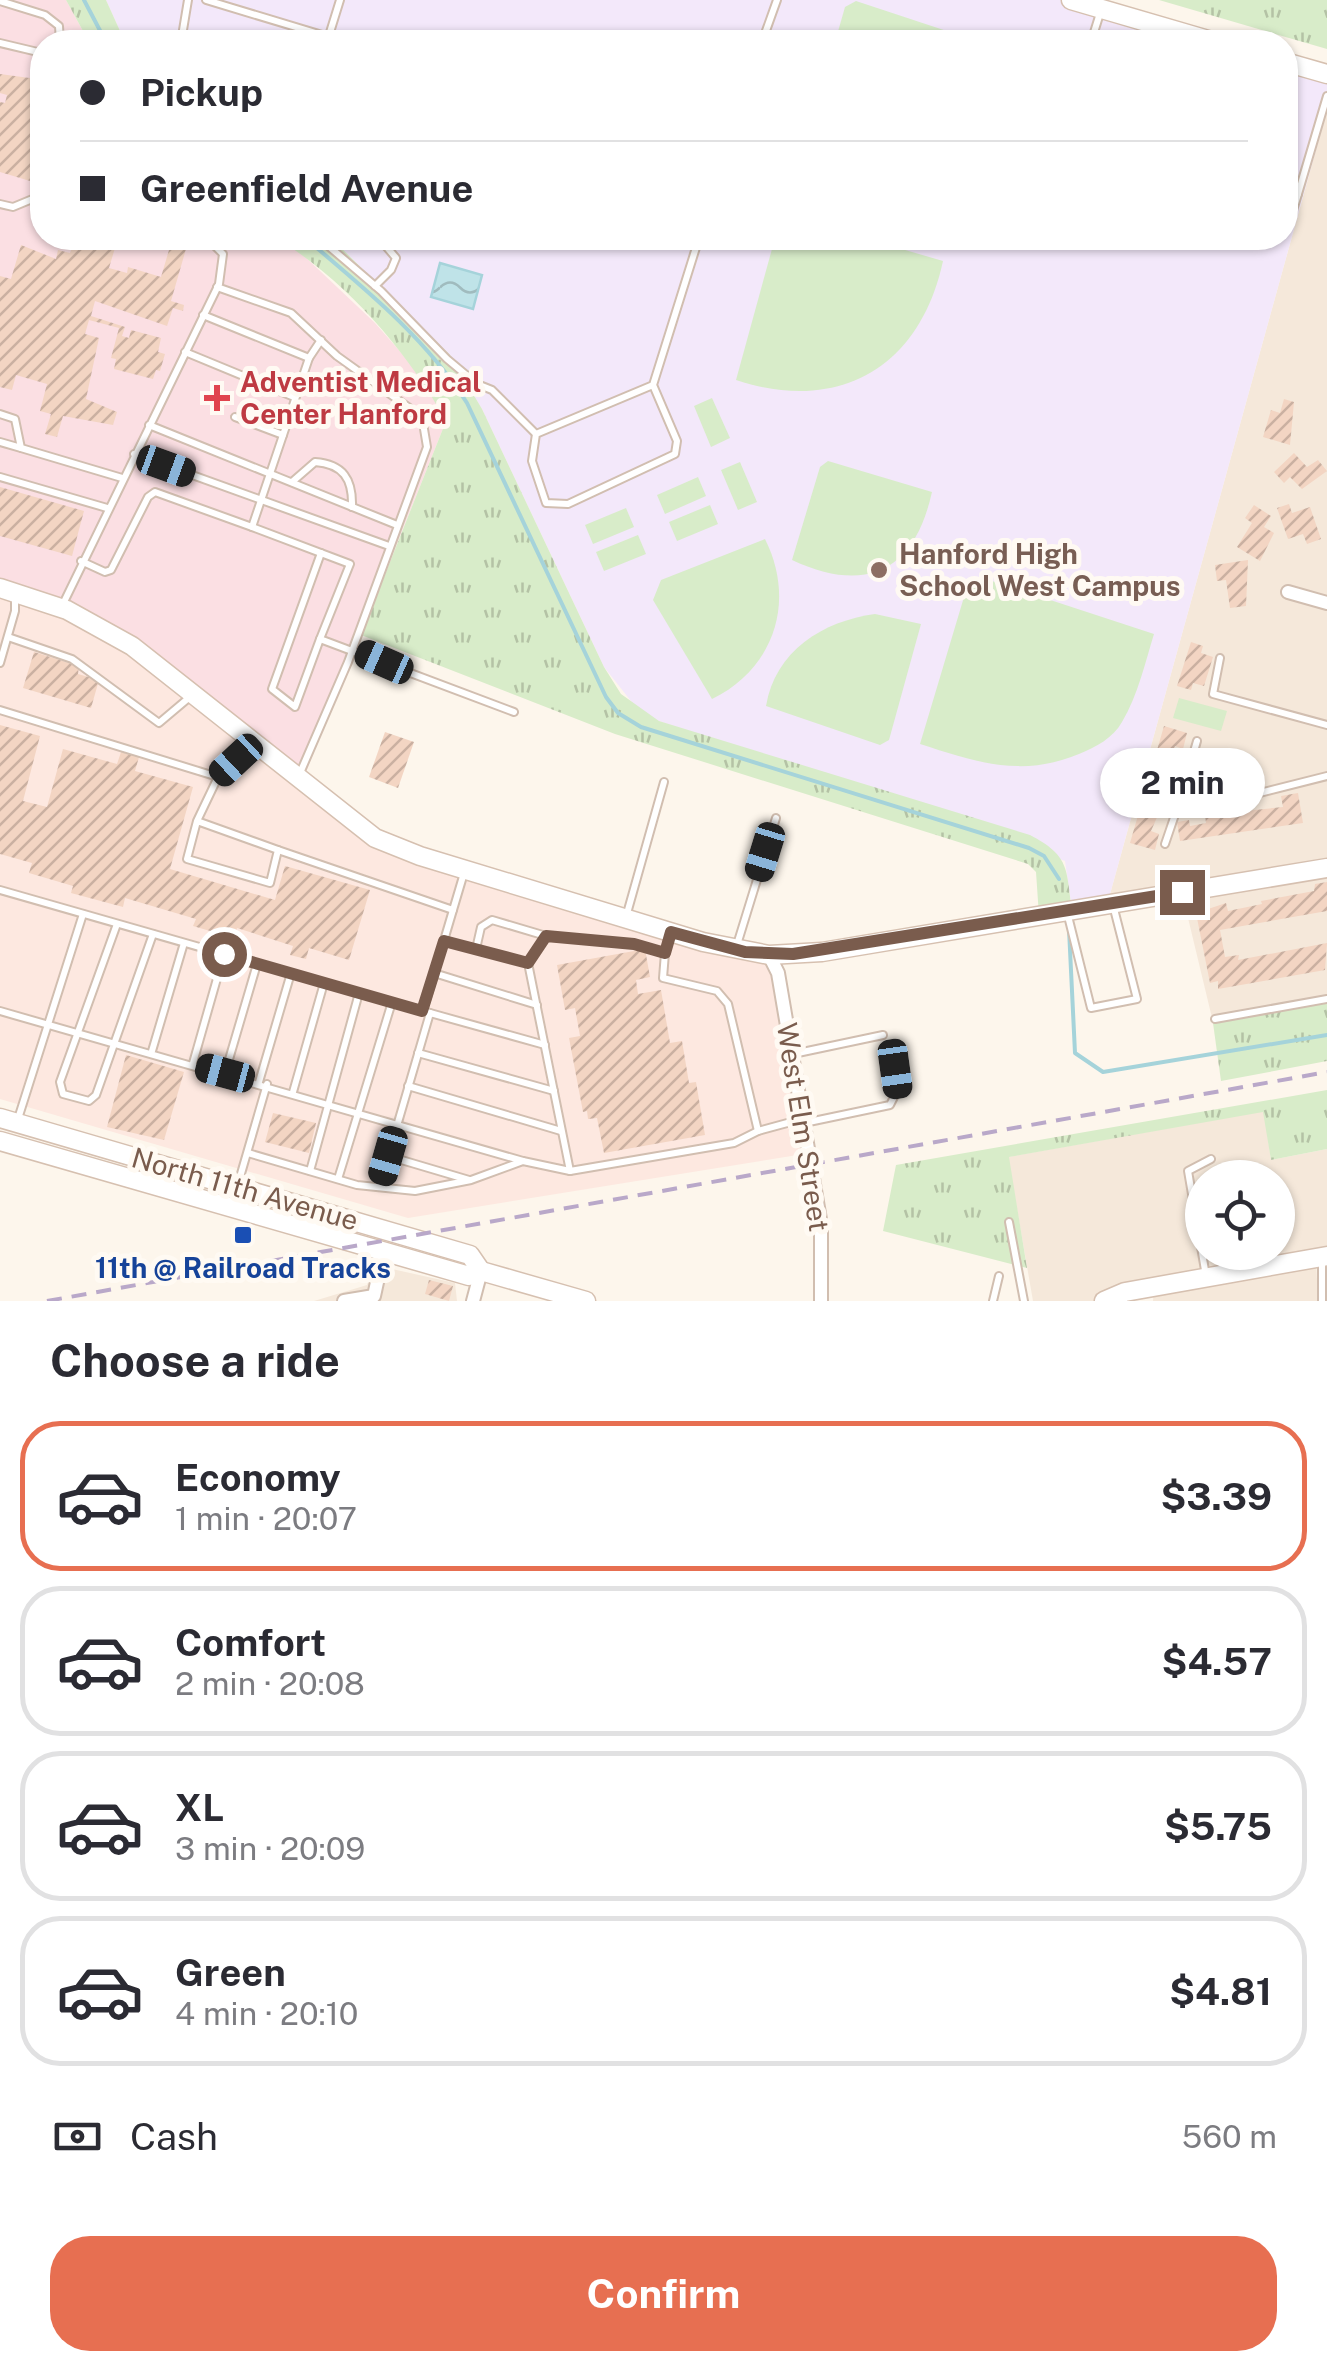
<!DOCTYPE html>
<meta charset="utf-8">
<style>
:root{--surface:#fff;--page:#f7f7f7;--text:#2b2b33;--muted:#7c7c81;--line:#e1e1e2;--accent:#e76f51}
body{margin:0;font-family:"Public Sans",sans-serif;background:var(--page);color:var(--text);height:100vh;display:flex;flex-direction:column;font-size:38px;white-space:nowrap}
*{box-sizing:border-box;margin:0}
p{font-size:32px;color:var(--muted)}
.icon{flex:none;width:55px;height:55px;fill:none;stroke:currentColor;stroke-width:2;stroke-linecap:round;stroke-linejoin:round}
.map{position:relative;height:1301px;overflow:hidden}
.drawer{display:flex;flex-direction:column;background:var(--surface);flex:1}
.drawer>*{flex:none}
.guide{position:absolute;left:30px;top:30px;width:1268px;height:220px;border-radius:40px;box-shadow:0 2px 8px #0004;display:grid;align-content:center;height:220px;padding:0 50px;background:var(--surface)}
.fabs{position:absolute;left:1185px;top:1160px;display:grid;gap:20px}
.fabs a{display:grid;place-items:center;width:110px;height:110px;border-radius:50%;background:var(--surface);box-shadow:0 2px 8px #0004;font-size:50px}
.end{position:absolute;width:45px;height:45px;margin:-22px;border:12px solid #7a5c4d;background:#fff;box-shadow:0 0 0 5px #fff}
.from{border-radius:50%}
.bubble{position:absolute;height:70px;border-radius:35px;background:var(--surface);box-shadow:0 2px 8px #0004;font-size:32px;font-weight:700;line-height:70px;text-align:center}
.car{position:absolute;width:30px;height:60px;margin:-30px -15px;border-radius:12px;box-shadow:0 0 8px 2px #0007;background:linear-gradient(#222 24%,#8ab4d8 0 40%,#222 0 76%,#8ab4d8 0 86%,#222 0)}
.guide b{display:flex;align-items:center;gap:35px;height:95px;font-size:38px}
.guide b+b{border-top:2px solid var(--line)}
.guide i{width:25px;height:25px;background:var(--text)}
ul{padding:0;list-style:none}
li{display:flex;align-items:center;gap:30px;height:150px;margin:0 20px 15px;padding:0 30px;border:5px solid var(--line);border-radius:40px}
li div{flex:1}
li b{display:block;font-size:38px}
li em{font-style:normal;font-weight:700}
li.on{border-color:var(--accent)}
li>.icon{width:90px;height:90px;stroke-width:1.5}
h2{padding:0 50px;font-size:45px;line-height:120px}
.pay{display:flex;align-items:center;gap:25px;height:110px;padding:0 50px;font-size:38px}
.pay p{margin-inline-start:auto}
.primary-button{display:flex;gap:20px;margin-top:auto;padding:20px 50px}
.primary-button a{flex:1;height:115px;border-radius:40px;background:var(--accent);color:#fff;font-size:40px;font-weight:700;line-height:115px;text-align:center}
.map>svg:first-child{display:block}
.residential{fill:#f5e8da;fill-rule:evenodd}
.commercial{fill:#fde8e0}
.education{fill:#f3e8fa}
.medical{fill:#fbdfe3}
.grass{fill:url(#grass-tufts)}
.garden{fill:#d8ecc9}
.water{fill:url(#water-waves);stroke:#a5d3da;stroke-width:2.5}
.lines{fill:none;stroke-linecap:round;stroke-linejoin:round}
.stream{stroke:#a5d3da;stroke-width:4}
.building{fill:url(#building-hatch)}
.lane-casing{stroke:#d1beb0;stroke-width:10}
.street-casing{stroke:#d1beb0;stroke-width:16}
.secondary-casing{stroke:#d6c0b0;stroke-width:21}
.lane{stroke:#fff;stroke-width:6}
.street{stroke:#fff;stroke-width:12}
.secondary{stroke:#fff;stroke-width:18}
.rail{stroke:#b9a8c9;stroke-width:4;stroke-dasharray:15 10;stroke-linecap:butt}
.route{stroke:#7a5c4d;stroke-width:12}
.health-dot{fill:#e0444e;stroke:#fffaf3;stroke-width:4}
.education-dot{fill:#8d6e63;stroke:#fffaf3;stroke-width:4}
.transit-dot{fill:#1a4fb4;stroke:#fffaf3;stroke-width:4}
.labels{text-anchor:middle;stroke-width:10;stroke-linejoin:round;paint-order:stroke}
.health-label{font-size:28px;font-weight:bold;fill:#be3a42;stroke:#fffaf3;text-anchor:start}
.education-label{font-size:28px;font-weight:bold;fill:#785e54;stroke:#fffaf3;text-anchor:start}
.street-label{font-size:28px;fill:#7a5c4d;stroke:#fffaf3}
.transit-label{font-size:28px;font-weight:bold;fill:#164399;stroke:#fffaf3}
</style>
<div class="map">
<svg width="1327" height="1301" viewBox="0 0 1327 1301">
<defs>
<pattern id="grass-tufts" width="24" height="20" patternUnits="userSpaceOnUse" patternTransform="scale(2.5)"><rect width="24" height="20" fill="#d8ecc9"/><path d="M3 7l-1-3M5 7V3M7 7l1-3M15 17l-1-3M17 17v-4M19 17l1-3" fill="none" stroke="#b4c2a5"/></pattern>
<pattern id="water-waves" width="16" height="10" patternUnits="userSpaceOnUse" patternTransform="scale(2.5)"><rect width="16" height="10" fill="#bfe3e8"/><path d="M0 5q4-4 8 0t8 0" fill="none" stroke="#a0bbbe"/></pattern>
<pattern id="building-hatch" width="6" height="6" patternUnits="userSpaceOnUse" patternTransform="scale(2.5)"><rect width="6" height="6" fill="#f3d5c3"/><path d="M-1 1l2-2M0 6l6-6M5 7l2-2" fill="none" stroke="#cab0a1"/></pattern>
</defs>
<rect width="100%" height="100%" fill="#fdf6ec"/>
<g class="residential">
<polygon points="1327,110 1327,1001 1213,1022 1182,893 1107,905"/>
<path d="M1264,1111L1271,1160L1327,1149V1256L1316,1258L1318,1301H1153L1154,1288L1104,1301H1033L1008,1157ZM1202,1178H1278V1252H1202Z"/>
<polygon points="374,1265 455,1283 457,1301 314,1301 367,1285"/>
</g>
<polygon class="commercial" points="0,588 99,625 375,838 769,955 810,1153 408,1218 0,1099"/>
<g class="education">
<polygon points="106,0 1071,0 1215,42 125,42"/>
<polygon points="1285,62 1327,74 1327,110 1107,905 1072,910 1065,861 659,721 638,710 604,667 482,409 450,355 331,238 1285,238"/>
</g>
<polygon class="medical" points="0,0 66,0 89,42 42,42 42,238 276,238 300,252 375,323 420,374 446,421 302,782 132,646 0,588"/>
<g class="grass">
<polygon points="66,0 106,0 125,42 89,42"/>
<polygon points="1159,0 1327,0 1327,49"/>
<path d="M276,238H331L450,355L482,409L604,667L621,694L659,721L1030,835C1070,856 1066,868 1072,910L1039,916L1036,872L1028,864L615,734L361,635L446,421C407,351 346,280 276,238Z"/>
<polygon points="1327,1001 1327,1061 1221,1081 1213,1023"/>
<polygon points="1327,1090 1327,1149 1271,1160 1263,1112 1009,1157 1027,1268 883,1231 896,1165"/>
</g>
<g class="garden">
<polygon points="856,1 980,42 835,42 845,7"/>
<path d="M775,238H864L943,261C920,368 838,414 736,380Z"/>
<polygon points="712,398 730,438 711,447 694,406"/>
<path d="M828,461L932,492C914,573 865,594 792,560L820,467Z"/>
<polygon points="740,462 757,502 738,510 721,470"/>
<polygon points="698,477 706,496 665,514 657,495"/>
<polygon points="710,505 718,524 677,541 669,522"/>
<polygon points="626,508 634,527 593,544 585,525"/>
<polygon points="638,535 646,554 604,571 596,552"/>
<path d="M765,539C796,601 775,668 712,699L653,600L661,580Z"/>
<path d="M983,578L1154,634C1145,663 1138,695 1122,722C1113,738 1096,747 1079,754C1022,778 976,762 920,744L967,587Z"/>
<path d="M875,614L921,624L889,740L880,745L766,706C775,651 823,621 875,614Z"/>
<polygon points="1179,698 1227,711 1221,731 1173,718"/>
</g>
<polygon class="water" points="440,263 482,275 473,309 431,297"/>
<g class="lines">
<g class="stream">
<polyline points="84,0 106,42"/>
<path d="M305,238C364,288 425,337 467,403L606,697L618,713L641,727L1029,848L1044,856L1059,879"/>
<polyline points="1069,929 1075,1053 1103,1072 1327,1035"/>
</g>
</g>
<g class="building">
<polygon points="39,71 42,140 30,181 0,172 0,102 5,103 7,95 0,93 0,74 37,79"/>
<polygon points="75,238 118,238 109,268 127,273 128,267 161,277 169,250 160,248 163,238 188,242 171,301 184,305 183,311 173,308 167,326 95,301 91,316 125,327 122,336 129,338 131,330 161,338 158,352 165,354 160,371 156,370 153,379 114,369 116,359 111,358 119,328 89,320 85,334 99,338 86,399 117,412 113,425 63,416 57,437 45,434 51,414 40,411 47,384 16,375 12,390 0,387 0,276 11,279 21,245 56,259 58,250 70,253"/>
<polygon points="1284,399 1294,402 1290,445 1263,437 1271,410 1280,413"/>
<polygon points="1294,453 1307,467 1318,460 1327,471 1302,489 1290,477 1284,483 1274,472"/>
<polygon points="0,487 84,511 72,556 0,536"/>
<polygon points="1289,504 1292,513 1310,507 1321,539 1307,544 1303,534 1288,539 1277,508"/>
<polygon points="1254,505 1271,516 1264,527 1274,533 1260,561 1237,547 1252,523 1245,518"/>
<polygon points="1248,560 1246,606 1230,608 1226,580 1217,581 1215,565"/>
<polygon points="1191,642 1203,646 1201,653 1213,657 1204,686 1193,683 1191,690 1177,686"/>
<polygon points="34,652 79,666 78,674 99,680 91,708 23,688"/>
<polygon points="0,725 40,736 23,801 47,807 63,749 117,764 121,752 139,757 135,771 193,787 170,869 275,900 285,866 370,890 349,960 309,948 306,959 290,955 293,946 237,928 234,938 193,926 196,919 125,898 123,907 71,893 73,886 29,873 32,863 0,854"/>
<polygon points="1164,726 1187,733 1183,749 1175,746 1172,756 1178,758 1171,785 1164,783 1161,796 1165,799 1151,831 1159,834 1155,850 1130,843"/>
<polygon points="385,732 414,742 398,788 369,777"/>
<polygon points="1221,749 1233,752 1231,760 1225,759 1219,780 1224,782 1222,790 1199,780 1206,754 1219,758"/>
<polygon points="1298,793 1303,823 1180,841 1177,822 1189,820 1190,826 1206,823 1205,815 1283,807 1281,796"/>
<polygon points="1327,882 1327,911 1220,930 1225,957 1239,955 1238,960 1327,943 1325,970 1218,989 1218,981 1210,983 1196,913 1226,903 1228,911 1262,904 1261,901 1314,891 1315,884"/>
<polygon points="645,949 650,977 636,980 638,994 661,990 670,1043 682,1041 689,1083 696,1082 705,1135 604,1153 597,1118 588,1119 587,1111 583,1112 569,1038 580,1036 575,1008 565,1010 557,965"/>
<polygon points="126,1055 184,1072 164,1140 107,1127"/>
<polygon points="273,1113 316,1123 309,1153 265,1142"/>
<polygon points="429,1280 453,1286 449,1301 425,1294"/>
</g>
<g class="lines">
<defs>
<g id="lane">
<polyline points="206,0 329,37"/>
<polyline points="0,1 45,15 59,26 60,42"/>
<polyline points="181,42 188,0"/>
<polyline points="327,42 340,0"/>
<polyline points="762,42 777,0"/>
<polyline points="1091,42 1101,10"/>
<polyline points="0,43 42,53"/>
<polyline points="1285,186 1298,194 1290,220 1285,221"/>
<polyline points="1298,194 1327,96"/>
<polyline points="0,204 13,207 42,195"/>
<polyline points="319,238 381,291 447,359 477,384 492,390 536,434"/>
<polyline points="375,286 391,270 396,258 379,238"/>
<polyline points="217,287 291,313 337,356 422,417 427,447 348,662 300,773"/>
<polyline points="203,315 309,358"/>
<polyline points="321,340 309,358 252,527 350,564 320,639 514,712"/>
<polyline points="185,352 294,397"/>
<polyline points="653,385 536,434 532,461 546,503 568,504 675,454 677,441 653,385 699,238"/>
<polyline points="0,414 15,419 21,448 122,478"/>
<polyline points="235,417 283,435"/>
<polyline points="149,425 397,525"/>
<polyline points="0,442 21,448"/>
<polyline points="134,454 389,546"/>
<polyline points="0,477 107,508"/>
<path d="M292,482L315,462C343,464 353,479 352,507"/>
<polyline points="81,561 105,572 111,570 148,497 155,492 252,527"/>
<polyline points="63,604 219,284 223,254 207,238"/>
<polyline points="8,637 72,659 159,723 191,696"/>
<polyline points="320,639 295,707 272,689 321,553"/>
<polyline points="1220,658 1213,694 1327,725"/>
<polyline points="0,663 15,611 15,594"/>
<polyline points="0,710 218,777 251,745"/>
<polyline points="1179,803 1197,741"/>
<polyline points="197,821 278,850 270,883 187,859 197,821 218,777"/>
<polyline points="1165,844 1179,803 1240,798 1327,776"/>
<polyline points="278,850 453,910 464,873"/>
<polyline points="0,890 430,1013 380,1184"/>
<polyline points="1067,912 1091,1008 1137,999 1113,905"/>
<polyline points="626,917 664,782"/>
<polyline points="117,924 60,1082 63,1094 89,1101 96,1095 153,934"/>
<polyline points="444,941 528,963 546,936 634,944 665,953 670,935"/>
<polyline points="736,948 776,818"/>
<polyline points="476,949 481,927 492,920 546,936"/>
<polyline points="665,953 663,978 717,991 728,1004 758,1131 802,1119"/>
<polyline points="528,963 570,1171"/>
<polyline points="434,973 537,1005"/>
<polyline points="0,1011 523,1161"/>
<polyline points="423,1011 453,910"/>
<polyline points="430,1013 545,1045"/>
<polyline points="1215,1019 1327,999"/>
<polyline points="152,1051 184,943"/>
<polyline points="418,1053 554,1091"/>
<polyline points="793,1054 883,1035"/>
<polyline points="193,1063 224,954"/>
<polyline points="225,1073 257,964"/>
<polyline points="259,1082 291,973"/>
<polyline points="408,1086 561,1131"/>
<polyline points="293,1092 324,983"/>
<polyline points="17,1122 83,914"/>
<polyline points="804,1123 890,1105 898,1089 892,1049"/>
<polyline points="248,1153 357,1185 415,1191 471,1180 523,1161 570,1171 734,1143 758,1131"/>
<polyline points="388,1156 469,1180"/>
<polyline points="310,1171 359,993"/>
<polyline points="338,1179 392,1002"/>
<polyline points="238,1184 267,1084"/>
<polyline points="1009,1222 1024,1301"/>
<polyline points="1322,1257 1322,1301"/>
<polyline points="1206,1276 1188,1171 1211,1159"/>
<polyline points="993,1301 999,1276"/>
</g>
<g id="street">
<polyline points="1288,592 1327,603"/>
<polyline points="769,955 778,973 821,1225 821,1301"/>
<polyline points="344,1301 374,1296 379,1273"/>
<polyline points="473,1301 481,1271"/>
</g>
<g id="secondary">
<polyline points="1071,0 1215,42"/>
<polyline points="1285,62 1327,74"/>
<polyline points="0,588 67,610 132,646 375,838 420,856 703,942 769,955 822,952 1327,868"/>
<polyline points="0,1118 470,1255 481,1271"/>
<polyline points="0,1141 469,1276 481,1271 586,1301"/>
<polyline points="1104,1301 1125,1292 1327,1256"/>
</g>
</defs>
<use href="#lane" class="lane-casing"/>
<use href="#street" class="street-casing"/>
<use href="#secondary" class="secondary-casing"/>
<use href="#lane" class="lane"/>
<use href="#street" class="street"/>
<use href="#secondary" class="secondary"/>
<polyline class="rail" points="47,1301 1327,1072"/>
</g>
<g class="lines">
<polyline class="route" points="224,954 422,1011 444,941 528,963 546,936 634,944 665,953 671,932 745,952 793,954 1182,892"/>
</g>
<path class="health-dot" d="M212 383h10v10h10v10h-10v10h-10v-10h-10v-10h10z"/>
<circle class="education-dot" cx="879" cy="570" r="10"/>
<rect class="transit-dot" x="233" y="1225" width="20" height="20" rx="5"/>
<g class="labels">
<g class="health-label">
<text x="240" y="392">Adventist Medical<tspan x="240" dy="32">Center Hanford</tspan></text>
</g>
<g class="education-label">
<text x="899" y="564">Hanford High<tspan x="899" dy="32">School West Campus</tspan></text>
</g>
<g class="street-label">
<text transform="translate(803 1127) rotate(81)" y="10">West Elm Street</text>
<text transform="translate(245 1189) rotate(16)" y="10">North 11th Avenue</text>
</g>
<g class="transit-label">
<text x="243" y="1278">11th @ Railroad Tracks</text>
</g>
</g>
</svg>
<div class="fabs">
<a><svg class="icon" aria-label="locate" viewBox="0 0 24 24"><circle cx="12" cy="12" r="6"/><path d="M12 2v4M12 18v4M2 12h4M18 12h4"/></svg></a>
</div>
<i class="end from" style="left:224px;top:954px"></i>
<i class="end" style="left:1182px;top:892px"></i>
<div class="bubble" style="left:1100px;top:748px;width:165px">2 min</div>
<i class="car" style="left:166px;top:466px;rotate:110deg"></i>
<i class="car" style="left:384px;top:662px;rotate:294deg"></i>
<i class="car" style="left:236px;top:760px;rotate:227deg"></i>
<i class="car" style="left:765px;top:852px;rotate:197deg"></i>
<i class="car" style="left:895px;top:1069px;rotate:172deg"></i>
<i class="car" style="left:225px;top:1073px;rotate:285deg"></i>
<i class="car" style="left:388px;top:1156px;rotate:196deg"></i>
<div class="guide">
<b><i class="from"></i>Pickup</b>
<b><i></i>Greenfield Avenue</b>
</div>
</div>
<section class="drawer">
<h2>Choose a ride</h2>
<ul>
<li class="on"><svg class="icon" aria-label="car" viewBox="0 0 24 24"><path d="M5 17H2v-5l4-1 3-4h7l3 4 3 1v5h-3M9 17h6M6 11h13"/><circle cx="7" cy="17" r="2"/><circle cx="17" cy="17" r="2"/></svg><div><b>Economy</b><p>1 min · 20:07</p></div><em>$3.39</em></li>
<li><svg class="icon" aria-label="car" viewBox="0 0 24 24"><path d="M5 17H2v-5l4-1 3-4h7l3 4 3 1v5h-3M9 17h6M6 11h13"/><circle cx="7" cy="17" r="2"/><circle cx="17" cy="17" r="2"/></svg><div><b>Comfort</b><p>2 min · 20:08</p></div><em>$4.57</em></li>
<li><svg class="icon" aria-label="car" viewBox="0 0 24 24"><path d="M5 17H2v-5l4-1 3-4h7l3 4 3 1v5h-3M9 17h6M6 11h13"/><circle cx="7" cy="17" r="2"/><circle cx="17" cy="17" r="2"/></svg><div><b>XL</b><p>3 min · 20:09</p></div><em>$5.75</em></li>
<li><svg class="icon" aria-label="car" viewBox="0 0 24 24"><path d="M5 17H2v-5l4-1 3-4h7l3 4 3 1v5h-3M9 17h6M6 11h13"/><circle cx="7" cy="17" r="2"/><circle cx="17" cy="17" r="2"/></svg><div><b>Green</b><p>4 min · 20:10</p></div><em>$4.81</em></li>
</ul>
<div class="pay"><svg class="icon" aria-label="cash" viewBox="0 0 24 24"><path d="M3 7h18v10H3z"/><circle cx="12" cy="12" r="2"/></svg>Cash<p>560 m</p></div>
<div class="primary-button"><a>Confirm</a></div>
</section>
